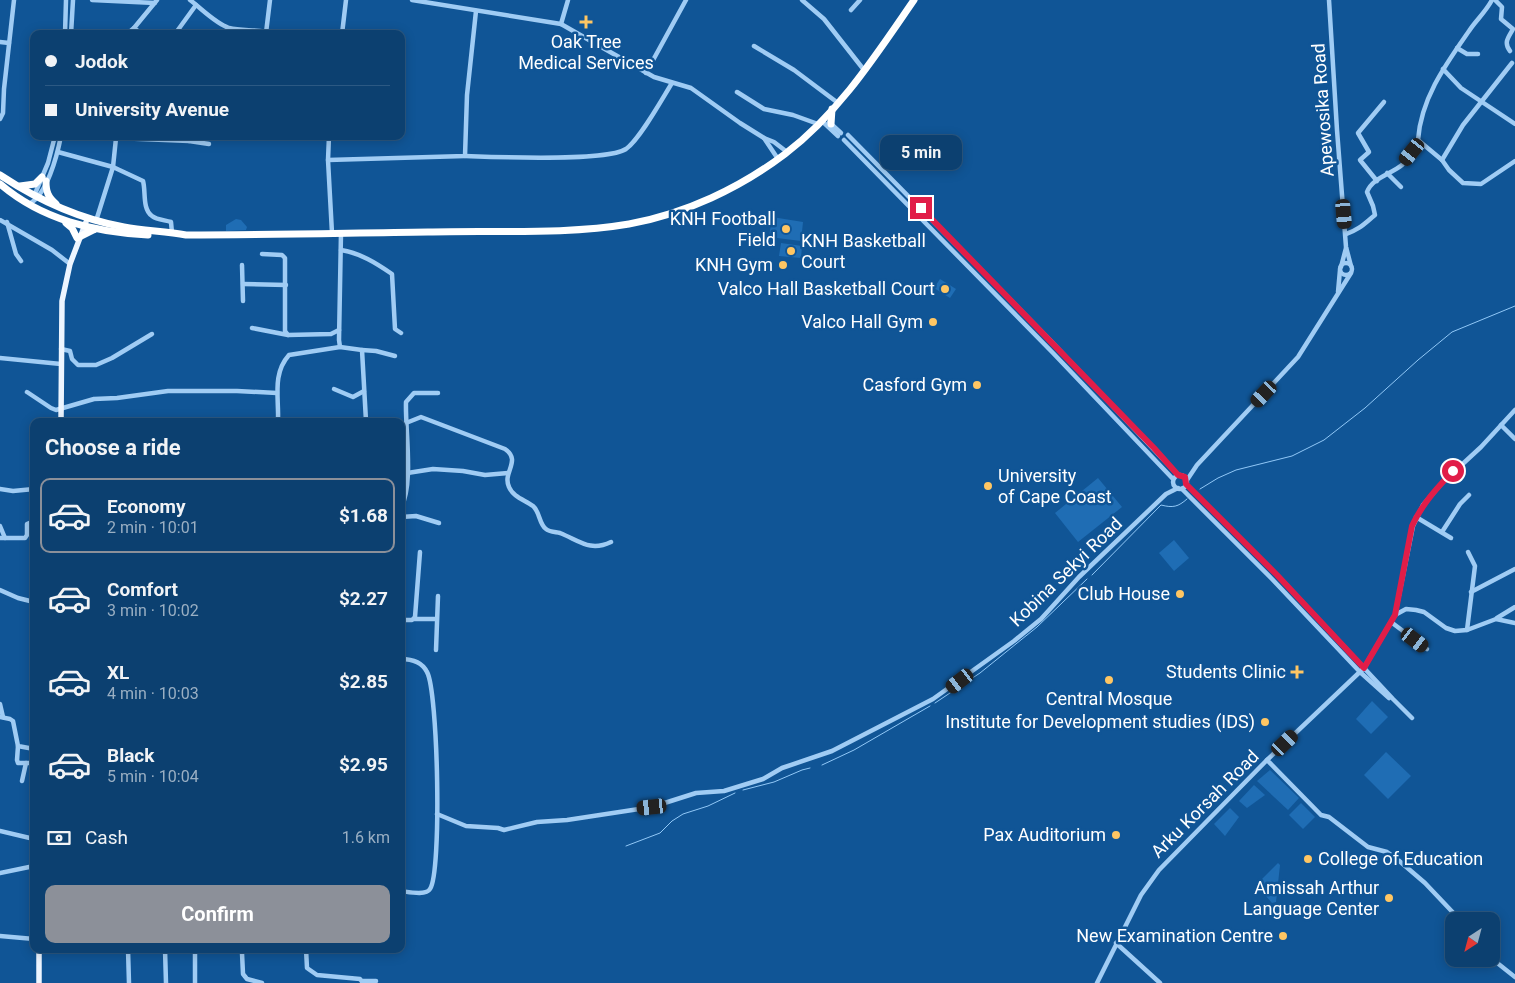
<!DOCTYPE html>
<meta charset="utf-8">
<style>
:root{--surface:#0c4070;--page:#154775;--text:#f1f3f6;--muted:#9aafc3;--line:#2c5983;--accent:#8c9099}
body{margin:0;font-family:Roboto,sans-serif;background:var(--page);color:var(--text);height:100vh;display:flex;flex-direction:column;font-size:19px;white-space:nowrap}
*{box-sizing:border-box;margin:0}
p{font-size:16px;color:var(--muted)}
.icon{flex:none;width:28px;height:28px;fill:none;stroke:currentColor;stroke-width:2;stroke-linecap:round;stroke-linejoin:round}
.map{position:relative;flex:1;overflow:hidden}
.details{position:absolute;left:30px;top:418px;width:375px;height:535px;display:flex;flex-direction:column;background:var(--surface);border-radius:10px;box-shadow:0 2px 12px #0003,0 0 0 1px var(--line)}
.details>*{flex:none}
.hud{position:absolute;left:30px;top:30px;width:375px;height:110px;border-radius:10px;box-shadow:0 2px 12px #0003,0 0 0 1px var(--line);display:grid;align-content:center;height:110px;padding:0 15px;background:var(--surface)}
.needle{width:32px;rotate:216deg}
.controls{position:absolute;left:1445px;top:912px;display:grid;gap:10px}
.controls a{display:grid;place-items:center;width:55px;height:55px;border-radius:10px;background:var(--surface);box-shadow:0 2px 12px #0003,0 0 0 1px var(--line);font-size:25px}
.end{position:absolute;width:22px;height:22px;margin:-11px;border:6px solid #e11d48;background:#fff;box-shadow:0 0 0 2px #fff}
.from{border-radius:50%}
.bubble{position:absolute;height:35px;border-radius:10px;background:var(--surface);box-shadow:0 2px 12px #0003,0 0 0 1px var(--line);font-size:16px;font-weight:700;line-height:35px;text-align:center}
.car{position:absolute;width:15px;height:30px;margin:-15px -8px;border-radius:6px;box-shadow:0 0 4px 1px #0007;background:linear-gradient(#222 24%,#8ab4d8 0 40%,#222 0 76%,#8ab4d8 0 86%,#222 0)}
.hud b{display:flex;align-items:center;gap:18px;height:48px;font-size:19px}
.hud b+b{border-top:1px solid var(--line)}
.hud i{width:12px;height:12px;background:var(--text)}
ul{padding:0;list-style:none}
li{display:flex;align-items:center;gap:15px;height:75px;margin:0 10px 8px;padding:0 5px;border:2px solid transparent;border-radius:10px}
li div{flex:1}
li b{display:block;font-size:19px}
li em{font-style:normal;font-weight:700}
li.on{border-color:var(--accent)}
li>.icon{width:45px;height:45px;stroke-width:1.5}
h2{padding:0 15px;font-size:22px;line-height:60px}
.pay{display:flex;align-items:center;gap:12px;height:55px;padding:0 15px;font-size:19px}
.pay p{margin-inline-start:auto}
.primary-button{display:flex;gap:10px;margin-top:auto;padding:10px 15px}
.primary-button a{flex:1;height:58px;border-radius:10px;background:var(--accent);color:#fff;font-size:20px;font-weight:700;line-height:58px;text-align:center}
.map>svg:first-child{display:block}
.green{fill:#1f6db4}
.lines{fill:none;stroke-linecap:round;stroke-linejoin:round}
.stream{stroke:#91c8f7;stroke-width:1}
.minor{stroke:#a0ccf4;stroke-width:4.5}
.major{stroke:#edf5ff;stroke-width:5.5}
.highway{stroke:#fff;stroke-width:7}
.route{stroke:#e11d48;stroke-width:6}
.poi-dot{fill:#ffc663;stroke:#105596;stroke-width:2}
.labels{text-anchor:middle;stroke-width:5;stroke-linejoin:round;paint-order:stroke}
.poi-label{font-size:18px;fill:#fff;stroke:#105596;text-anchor:end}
.street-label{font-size:18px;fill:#fff;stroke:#105596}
</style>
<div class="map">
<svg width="1515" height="983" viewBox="0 0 1515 983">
<rect width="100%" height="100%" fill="#105596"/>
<g class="green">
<polygon points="772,217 803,222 801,241 769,237"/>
<polygon points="236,219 241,220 247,227 246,230 226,231 226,225"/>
<polygon points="781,243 802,246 801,258 779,256"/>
<polygon points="940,279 956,289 950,298 934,288"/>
<polygon points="1098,478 1122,507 1078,542 1055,513"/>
<polygon points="1174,540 1189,558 1174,571 1159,553"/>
<polygon points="1372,701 1388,717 1371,734 1356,719"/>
<polygon points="1386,752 1411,776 1388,799 1364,775"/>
<polygon points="1270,770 1299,798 1288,810 1257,781"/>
<polygon points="1254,785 1265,795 1247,808 1239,801"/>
<polygon points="1301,803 1315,817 1303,829 1289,815"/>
<polygon points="1230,808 1239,817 1225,836 1214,824"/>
<polygon points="1278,863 1280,865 1276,902 1272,903 1258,887 1257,884"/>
</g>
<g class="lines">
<g class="stream">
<polyline points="1200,489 1218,478 1236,470 1292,456 1324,440 1365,408 1418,360 1452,332 1515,306"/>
<path d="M1092,575L1161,505C1173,508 1178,507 1187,499"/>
<polyline points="935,703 980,673 1037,627 1087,579"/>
<polyline points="822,765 854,750 930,706"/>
<polyline points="743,790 774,782 802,770 810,768"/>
<polyline points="626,846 660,833 672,821 683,814 708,806 735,793"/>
</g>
<g class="minor">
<polyline points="92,0 155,3"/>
<path d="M190,0C202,9 215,23 229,28C243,32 260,28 273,34"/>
<polyline points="412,0 561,24 654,77 691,88 740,123 764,138 774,142 787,152"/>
<polyline points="802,0 824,19 864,70"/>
<polyline points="1329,0 1337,130 1346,247 1351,266"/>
<path d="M1492,0C1485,13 1476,20 1469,31C1446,64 1421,98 1418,140L1442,160L1449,170L1463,183L1481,184L1515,161"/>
<path d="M1495,0L1502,7L1501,19L1513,29C1509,37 1503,42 1510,51"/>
<polyline points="851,10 860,0"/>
<polyline points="561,24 568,0"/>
<polyline points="134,28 157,0"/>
<polyline points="266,33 270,0"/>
<polyline points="65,34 66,0"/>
<polyline points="71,34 73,0"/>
<polyline points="127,34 134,28 142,34"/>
<polyline points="175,34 196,5"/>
<polyline points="342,34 346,0"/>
<polyline points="0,42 9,43"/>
<polyline points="754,46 794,70 838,103"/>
<polyline points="1457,48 1467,54 1478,54"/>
<polyline points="1443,69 1461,88 1515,124"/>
<polyline points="646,73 686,0"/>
<polyline points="737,92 764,109 793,115 818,124"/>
<polyline points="0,119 3,113 4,89 14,0"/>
<polyline points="822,121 838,136"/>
<polyline points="829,122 841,133"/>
<polyline points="848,135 1050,340 1178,475"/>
<polyline points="329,136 328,160 332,233"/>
<polyline points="764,138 778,159"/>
<polyline points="844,140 1053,353 1173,479"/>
<polyline points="189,141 209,144"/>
<polyline points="58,152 113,167 116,138 189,141 192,136"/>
<path d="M465,156C494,157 606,162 626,149C640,139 662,99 672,83"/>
<polyline points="328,160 465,156 467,95 476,11"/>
<polyline points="1442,160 1463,125 1512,63"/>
<polyline points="1387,173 1401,187"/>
<polyline points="1377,181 1360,160 1369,152 1358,133 1384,102"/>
<polyline points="34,196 48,163 55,136"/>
<path d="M29,204C47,195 57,156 61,136"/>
<polyline points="0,220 52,250 70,264"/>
<path d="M96,221L113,167L143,181C146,191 142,209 152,216C157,220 165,220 171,222L172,233"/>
<polyline points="7,222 16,254 21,261"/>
<polyline points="341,233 339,340 340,347 362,350 366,421"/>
<path d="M1346,234C1359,230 1365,223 1375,215L1373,206L1367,192C1372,178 1391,174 1402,165C1408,158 1414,150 1420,142"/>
<path d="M341,250C360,253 376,263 392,274L395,329L401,333"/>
<polyline points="262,254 282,255 285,258 285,331 288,335 331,334 339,330"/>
<circle cx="1346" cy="269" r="6"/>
<polyline points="242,265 243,301"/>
<polyline points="1341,267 1346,248"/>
<polyline points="243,284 286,285"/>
<polyline points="1338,292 1340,270"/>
<polyline points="252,328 288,335"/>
<polyline points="61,349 70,351 72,359 78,365 96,365 112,358 152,334"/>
<polyline points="362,350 376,351 395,356"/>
<polyline points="0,358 61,364"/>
<polyline points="334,389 353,397 364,391"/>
<polyline points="27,392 51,408 56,410 94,399 117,398 168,391 237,391 277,393"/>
<path d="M278,421C279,398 272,374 289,355L340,347"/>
<path d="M406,423L421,417L505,449C522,461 502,472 509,487C513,497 525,500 533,506C540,512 539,524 546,529C549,532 556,532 560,533C580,541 590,552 611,542"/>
<polyline points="1501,425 1515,439"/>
<polyline points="401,474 433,469 463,471 485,475 508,473"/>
<circle cx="1180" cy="482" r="7"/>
<polyline points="1187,480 1197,465 1298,357 1351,273"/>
<polyline points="1186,484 1277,575 1393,699 1412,718"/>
<polyline points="0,489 13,491 34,489"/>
<polyline points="1182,489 1272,579 1360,672 1389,698"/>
<path d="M401,508C414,483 405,431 406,402L414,393H438"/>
<polyline points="401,517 416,516 439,523"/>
<polyline points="1416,517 1451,538"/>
<polyline points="0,526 5,538"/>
<polyline points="1442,532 1460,504 1469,495"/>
<polyline points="0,538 25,538 27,535 27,524 34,521"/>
<polyline points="0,590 18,598 34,602"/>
<polyline points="1471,592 1515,569"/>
<polyline points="1395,615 1413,526 1423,505 1442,483 1481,447 1515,410"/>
<polyline points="1497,618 1515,607"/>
<polyline points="414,619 436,619"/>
<polyline points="401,620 412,620 415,617 420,552"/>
<polyline points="1391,622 1427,649"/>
<polyline points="1467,630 1475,566 1468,552"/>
<polyline points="436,650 438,596"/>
<path d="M401,659C412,659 422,662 427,672C438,691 442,872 430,889C426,896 409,892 401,891"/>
<polyline points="0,704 3,717"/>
<polyline points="0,717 10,719 13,721 18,746 34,749"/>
<polyline points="18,746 17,760 18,763 34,763"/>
<polyline points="1267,760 1321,815 1329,817 1368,847 1387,852 1397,859 1425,883 1461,921"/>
<polyline points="22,781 26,763"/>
<polyline points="437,814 466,826 498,828 504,830 537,822 567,820 626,811 652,807 696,793 724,791 763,779 782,768 832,751 933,699 1014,641 1041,619 1079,577 1166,494 1178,488"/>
<polyline points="0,831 34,839"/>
<polyline points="0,873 34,866"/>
<polyline points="0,936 34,939"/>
<polyline points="1116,943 1160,983"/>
<polyline points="128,949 129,983"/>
<polyline points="165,949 166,983"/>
<polyline points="240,949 242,953 243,974 247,979 262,983"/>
<polyline points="306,949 307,968 317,975 360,979 363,983"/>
<polyline points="1491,958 1515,977"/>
<polyline points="362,981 376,981"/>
<polyline points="195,983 195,949"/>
<polyline points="1097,983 1141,895 1159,870 1266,761 1364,668 1395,615 1406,609 1416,610 1424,612 1446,628 1455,631 1467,630 1496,619 1515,623"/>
</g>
<g class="major">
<polyline points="61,421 62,301 70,264 86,222"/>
<polyline points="39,983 39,949"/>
</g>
<g class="highway">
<polyline points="831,124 832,109"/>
<path d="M0,175C38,200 79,219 124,227C144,231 165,231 186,235C266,235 347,233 428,232C493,230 565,235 629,224C685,214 740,188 785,154C839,113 876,55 914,0"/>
<path d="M46,181C46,192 48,197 56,204"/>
<path d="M0,184C42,220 94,232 148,235"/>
<polyline points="20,186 35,184 42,177"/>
<polyline points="66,223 72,228 77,238"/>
<polyline points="81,236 95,229"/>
</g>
</g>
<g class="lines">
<path class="route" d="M921,208L1154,448L1178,475L1185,477L1186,484L1277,575L1364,668L1395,615L1412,526C1422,504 1437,488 1453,471"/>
</g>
<g class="poi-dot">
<path d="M583.5 14.5h5v5h5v5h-5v5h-5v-5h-5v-5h5z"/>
<circle cx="786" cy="229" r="5"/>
<circle cx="791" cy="251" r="5"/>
<circle cx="783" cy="265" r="5"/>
<circle cx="945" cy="289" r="5"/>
<circle cx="933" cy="322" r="5"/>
<circle cx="977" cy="385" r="5"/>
<circle cx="988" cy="486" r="5"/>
<circle cx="1180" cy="594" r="5"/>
<path d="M1294.5 664.5h5v5h5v5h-5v5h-5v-5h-5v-5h5z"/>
<circle cx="1109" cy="680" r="5"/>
<circle cx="1265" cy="722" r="5"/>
<circle cx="1116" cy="835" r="5"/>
<circle cx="1308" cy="859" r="5"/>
<circle cx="1389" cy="898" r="5"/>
<circle cx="1283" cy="936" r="5"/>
</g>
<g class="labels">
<g class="poi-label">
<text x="586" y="48" text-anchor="middle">Oak Tree<tspan x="586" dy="21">Medical Services</tspan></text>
<text x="776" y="225">KNH Football<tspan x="776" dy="21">Field</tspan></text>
<text x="801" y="247" text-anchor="start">KNH Basketball<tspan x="801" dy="21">Court</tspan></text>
<text x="773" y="271">KNH Gym</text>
<text x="935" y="295">Valco Hall Basketball Court</text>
<text x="923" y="328">Valco Hall Gym</text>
<text x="967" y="391">Casford Gym</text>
<text x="998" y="482" text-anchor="start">University<tspan x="998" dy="21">of Cape Coast</tspan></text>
<text x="1170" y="600">Club House</text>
<text x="1286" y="678">Students Clinic</text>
<text x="1109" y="705" text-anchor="middle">Central Mosque</text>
<text x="1255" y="728">Institute for Development studies (IDS)</text>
<text x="1106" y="841">Pax Auditorium</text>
<text x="1318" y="865" text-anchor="start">College of Education</text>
<text x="1379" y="894">Amissah Arthur<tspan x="1379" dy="21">Language Center</tspan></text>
<text x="1273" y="942">New Examination Centre</text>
</g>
<g class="street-label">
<text transform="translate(1323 110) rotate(-94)" y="6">Apewosika Road</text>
<text transform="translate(1066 572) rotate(-44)" y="6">Kobina Sekyi Road</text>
<text transform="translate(1205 804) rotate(-45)" y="6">Arku Korsah Road</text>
</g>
</g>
</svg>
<div class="controls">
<a><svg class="needle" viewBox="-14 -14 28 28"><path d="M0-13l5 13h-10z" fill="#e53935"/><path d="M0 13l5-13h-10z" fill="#9aafc3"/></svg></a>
</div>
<i class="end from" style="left:1453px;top:471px"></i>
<i class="end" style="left:921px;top:208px"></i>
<div class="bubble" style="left:880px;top:135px;width:82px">5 min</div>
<i class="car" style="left:1412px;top:152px;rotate:219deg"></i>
<i class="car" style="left:1344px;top:214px;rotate:175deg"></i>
<i class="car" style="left:1264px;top:394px;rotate:223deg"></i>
<i class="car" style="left:1415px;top:640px;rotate:127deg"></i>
<i class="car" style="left:960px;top:681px;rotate:233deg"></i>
<i class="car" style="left:1285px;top:743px;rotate:46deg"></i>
<i class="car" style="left:652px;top:807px;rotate:264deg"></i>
<div class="hud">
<b><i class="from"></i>Jodok</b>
<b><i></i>University Avenue</b>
</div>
<section class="details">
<h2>Choose a ride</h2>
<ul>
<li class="on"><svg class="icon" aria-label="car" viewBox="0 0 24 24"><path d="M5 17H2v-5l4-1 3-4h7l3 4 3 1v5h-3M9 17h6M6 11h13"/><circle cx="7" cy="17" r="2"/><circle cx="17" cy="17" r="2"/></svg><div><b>Economy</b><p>2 min · 10:01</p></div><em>$1.68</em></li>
<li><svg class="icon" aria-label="car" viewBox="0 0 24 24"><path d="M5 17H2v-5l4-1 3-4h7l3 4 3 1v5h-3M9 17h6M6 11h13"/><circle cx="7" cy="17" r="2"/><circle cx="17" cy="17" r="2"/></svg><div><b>Comfort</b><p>3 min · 10:02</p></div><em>$2.27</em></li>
<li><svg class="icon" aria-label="car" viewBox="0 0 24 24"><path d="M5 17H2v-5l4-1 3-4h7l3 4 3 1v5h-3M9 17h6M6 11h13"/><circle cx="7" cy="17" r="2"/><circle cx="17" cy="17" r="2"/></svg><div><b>XL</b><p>4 min · 10:03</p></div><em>$2.85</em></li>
<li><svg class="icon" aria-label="car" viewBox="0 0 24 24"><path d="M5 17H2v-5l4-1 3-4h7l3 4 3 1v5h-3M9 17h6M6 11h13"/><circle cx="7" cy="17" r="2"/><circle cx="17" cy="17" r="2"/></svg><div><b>Black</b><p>5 min · 10:04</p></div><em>$2.95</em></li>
</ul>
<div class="pay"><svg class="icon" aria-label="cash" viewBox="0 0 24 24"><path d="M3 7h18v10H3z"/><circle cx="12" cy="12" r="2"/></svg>Cash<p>1.6 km</p></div>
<div class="primary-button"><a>Confirm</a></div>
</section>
</div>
